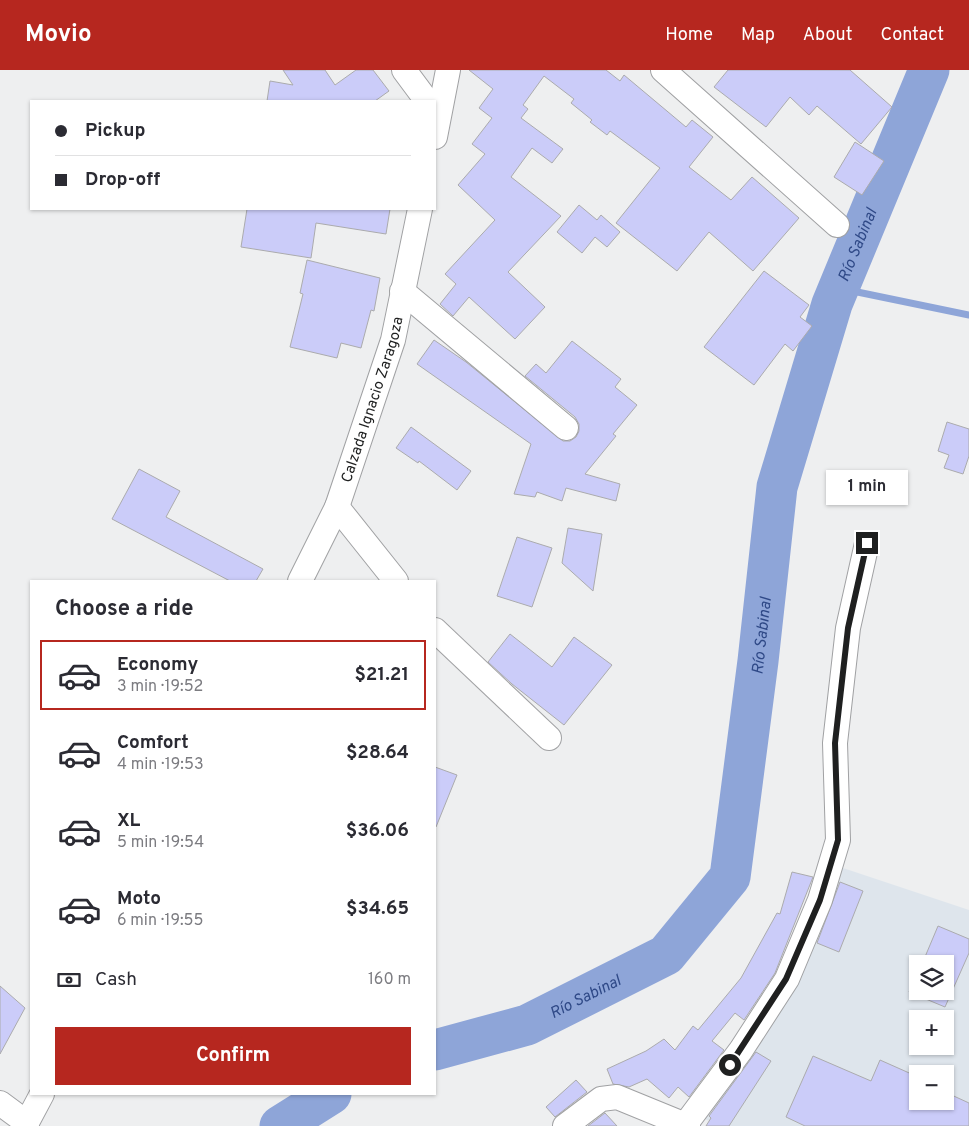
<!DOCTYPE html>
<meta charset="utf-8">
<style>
:root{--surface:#fff;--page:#f7f7f7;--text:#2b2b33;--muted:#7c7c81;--line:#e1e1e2;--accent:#b6271f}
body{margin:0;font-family:Overpass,sans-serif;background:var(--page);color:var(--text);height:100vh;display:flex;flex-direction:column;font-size:19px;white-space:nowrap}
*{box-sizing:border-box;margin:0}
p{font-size:16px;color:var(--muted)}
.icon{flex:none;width:28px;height:28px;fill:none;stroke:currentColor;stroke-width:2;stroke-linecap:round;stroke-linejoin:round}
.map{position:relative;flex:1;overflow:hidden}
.side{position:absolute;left:30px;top:510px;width:406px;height:515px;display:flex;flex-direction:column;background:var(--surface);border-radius:0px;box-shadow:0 1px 4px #0004}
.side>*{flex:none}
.guide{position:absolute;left:30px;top:30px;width:406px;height:110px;border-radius:0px;box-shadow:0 1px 4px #0004;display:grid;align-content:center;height:110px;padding:0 25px;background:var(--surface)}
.buttons{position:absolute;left:909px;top:885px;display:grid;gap:10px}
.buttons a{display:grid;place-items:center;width:45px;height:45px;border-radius:0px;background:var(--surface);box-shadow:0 1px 4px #0004;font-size:25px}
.end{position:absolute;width:22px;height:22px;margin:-11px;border:6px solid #1f2020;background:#fff;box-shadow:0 0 0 2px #fff}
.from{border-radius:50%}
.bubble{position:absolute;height:35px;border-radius:0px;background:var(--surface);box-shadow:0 1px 4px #0004;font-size:16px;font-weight:700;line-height:35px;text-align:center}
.guide b{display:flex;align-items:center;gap:18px;height:48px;font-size:19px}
.guide b+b{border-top:1px solid var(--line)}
.guide i{width:12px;height:12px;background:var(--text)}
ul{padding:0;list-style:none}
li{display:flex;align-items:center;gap:15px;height:70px;margin:0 10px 8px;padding:0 15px;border:2px solid transparent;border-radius:0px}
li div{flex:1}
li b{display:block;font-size:19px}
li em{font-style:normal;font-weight:700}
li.selected{border-color:var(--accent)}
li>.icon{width:45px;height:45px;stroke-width:1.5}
h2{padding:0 25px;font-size:22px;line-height:60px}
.pay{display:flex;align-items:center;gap:12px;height:55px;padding:0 25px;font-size:19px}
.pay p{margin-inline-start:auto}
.cta{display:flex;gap:10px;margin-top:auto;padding:10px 25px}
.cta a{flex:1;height:58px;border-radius:0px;background:var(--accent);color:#fff;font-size:20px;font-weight:700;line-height:58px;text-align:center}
header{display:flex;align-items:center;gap:30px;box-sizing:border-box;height:70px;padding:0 25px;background:var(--accent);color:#fff}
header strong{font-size:24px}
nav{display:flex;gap:28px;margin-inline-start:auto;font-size:18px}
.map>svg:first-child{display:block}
.built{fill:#dee5ec;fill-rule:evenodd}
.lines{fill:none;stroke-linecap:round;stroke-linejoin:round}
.stream{stroke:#8ea5d8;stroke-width:7}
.river{stroke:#8ea5d8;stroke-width:41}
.building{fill:#cbccf9;stroke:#ababad}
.minor-casing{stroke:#a0a1a3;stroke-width:26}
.minor{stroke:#fff;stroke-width:24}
.route{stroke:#1f2020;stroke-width:6}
.labels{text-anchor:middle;stroke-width:4.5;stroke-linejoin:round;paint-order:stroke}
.street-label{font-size:15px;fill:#1f2020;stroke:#fbfcfd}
.water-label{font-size:16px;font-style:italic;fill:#2f4987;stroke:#fbfcfd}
</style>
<header>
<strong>Movio</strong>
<nav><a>Home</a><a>Map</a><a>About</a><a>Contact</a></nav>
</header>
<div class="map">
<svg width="969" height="1056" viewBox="0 0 969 1056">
<rect width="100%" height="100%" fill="#eeeff0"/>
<path class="built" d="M837,796L969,840V1056H721L700,1047ZM918,894H945V921H918ZM918,949H945V976H918ZM918,1004H945V1031H918Z"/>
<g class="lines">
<polyline class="stream" points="838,218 969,245"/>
<g class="river">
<path id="s1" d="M435,980L527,955L666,885L730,807L758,591L777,417L832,234L929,0"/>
<polyline points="280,1056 331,1024"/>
</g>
</g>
<g class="building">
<polygon points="283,0 325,0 335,15 356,0 373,0 389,21 375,31 267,31 270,11 293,15"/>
<polygon points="469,0 606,0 620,11 624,5 686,57 692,50 713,67 689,97 731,130 752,107 799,148 753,201 709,162 677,201 616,153 660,98 610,61 607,65 590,52 592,50 571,33 574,29 544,6 523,35 528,39 521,48 563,79 552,93 532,78 511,107 561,146 508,202 545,237 515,269 469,227 453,246 440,234 456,214 445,204 495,150 458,115 485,84 472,74 492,48 479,38 493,19"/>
<polygon points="728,0 850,0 892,37 861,74 817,36 809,45 790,27 766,57 714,17"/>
<polygon points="855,72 884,91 862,125 834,107"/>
<polygon points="579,135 597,150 601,145 620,162 607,177 595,167 582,183 557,162"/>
<polygon points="247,139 390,139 386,164 316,153 311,188 241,177"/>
<polygon points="307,190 380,208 374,241 371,240 361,278 341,273 337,288 290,277 303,224 300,223"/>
<polygon points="764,201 809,235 800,247 812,256 793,281 785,274 754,315 704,277"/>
<polygon points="434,270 466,292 563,371 570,371 576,367 579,361 579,354 575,347 525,306 536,294 546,303 572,271 621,309 615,317 637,335 613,364 616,366 585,404 620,414 616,431 566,418 562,431 537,422 535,427 514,424 531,374 417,294"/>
<polygon points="947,352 969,359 969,386 963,404 944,398 949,385 938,381"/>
<polygon points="411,357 471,401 457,420 419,391 418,393 396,378"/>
<polygon points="139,399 180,421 166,447 263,499 256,511 230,511 112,449"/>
<polygon points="568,458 602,464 593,521 562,493"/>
<polygon points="517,467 552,478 532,537 497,526"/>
<polygon points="510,564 552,597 574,567 612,595 564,655 512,614 488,592"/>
<polygon points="435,697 457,705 436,757 435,757"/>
<polygon points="792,802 813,807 775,903 744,950 735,943 712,971 724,980 689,1027 678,1017 669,1028 647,1009 629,1017 613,1014 607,999 646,981 664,969 675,980 693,956 698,960 741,908 777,843 780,844"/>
<polygon points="840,812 863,821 839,882 817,873"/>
<polygon points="938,856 969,869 969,883 945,937 909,922 918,903 918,921 945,921 945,894 922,894"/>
<polygon points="0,916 25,938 0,984"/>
<polygon points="756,982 771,991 729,1056 706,1056 711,1048 709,1046"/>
<polygon points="813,986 871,1011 880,990 916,1006 918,1031 945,1031 945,1022 969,1033 969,1056 805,1056 786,1047"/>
<polygon points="576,1010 587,1022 555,1047 546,1037"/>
<polygon points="605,1043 617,1056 588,1056"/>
</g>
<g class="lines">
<defs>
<g id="minor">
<polyline points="404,0 427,31"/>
<polyline points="663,0 837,155"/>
<polyline points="435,67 448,0"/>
<polyline points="402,221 566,358"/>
<polyline points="337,437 396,511"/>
<path id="s2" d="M300,511L337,437L393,270L420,139"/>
<polyline points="435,560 549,668"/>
<polyline points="0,1033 27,1053"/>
<polyline points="685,1055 741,980 787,909 820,830 838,770 835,673 848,558 867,473"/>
<polyline points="25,1056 42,1024"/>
<polyline points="565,1056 601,1029 617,1027 688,1056"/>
</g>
</defs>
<use href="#minor" class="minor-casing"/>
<use href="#minor" class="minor"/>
</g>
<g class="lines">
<polyline class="route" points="730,995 786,909 820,830 838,770 835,673 848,558 867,473"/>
</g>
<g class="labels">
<g class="street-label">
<text dy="5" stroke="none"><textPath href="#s2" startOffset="196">Calzada Ignacio Zaragoza</textPath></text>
</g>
<g class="water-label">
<text dy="6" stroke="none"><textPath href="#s1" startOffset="1000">Río Sabinal</textPath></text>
<text dy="6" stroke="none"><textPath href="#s1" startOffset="595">Río Sabinal</textPath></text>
<text dy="6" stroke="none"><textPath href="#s1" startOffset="160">Río Sabinal</textPath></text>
</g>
</g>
</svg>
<div class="buttons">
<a><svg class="icon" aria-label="layers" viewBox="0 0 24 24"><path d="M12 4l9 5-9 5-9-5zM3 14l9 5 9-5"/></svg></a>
<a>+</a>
<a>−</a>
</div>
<i class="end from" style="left:730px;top:995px"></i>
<i class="end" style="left:867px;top:473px"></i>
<div class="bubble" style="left:826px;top:400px;width:82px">1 min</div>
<div class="guide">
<b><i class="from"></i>Pickup</b>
<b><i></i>Drop-off</b>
</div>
<section class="side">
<h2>Choose a ride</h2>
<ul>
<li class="selected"><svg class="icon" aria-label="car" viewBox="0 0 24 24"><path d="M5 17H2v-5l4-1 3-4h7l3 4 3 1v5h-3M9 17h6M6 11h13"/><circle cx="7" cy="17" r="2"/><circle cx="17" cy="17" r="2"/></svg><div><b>Economy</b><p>3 min · 19:52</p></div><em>$21.21</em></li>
<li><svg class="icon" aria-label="car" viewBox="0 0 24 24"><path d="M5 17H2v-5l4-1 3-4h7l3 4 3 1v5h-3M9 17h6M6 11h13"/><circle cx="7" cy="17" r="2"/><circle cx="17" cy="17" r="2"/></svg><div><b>Comfort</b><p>4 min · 19:53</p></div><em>$28.64</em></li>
<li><svg class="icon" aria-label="car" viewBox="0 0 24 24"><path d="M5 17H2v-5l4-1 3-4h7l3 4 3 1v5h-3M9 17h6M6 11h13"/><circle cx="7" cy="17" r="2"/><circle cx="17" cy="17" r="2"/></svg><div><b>XL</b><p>5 min · 19:54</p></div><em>$36.06</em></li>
<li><svg class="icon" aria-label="car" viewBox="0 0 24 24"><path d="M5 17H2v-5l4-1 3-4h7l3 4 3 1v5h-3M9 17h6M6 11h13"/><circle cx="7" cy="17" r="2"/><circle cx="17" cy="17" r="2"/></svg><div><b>Moto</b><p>6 min · 19:55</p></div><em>$34.65</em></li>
</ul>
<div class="pay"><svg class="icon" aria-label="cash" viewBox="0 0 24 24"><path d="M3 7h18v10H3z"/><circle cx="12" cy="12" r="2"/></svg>Cash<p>160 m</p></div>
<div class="cta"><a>Confirm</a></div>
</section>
</div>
